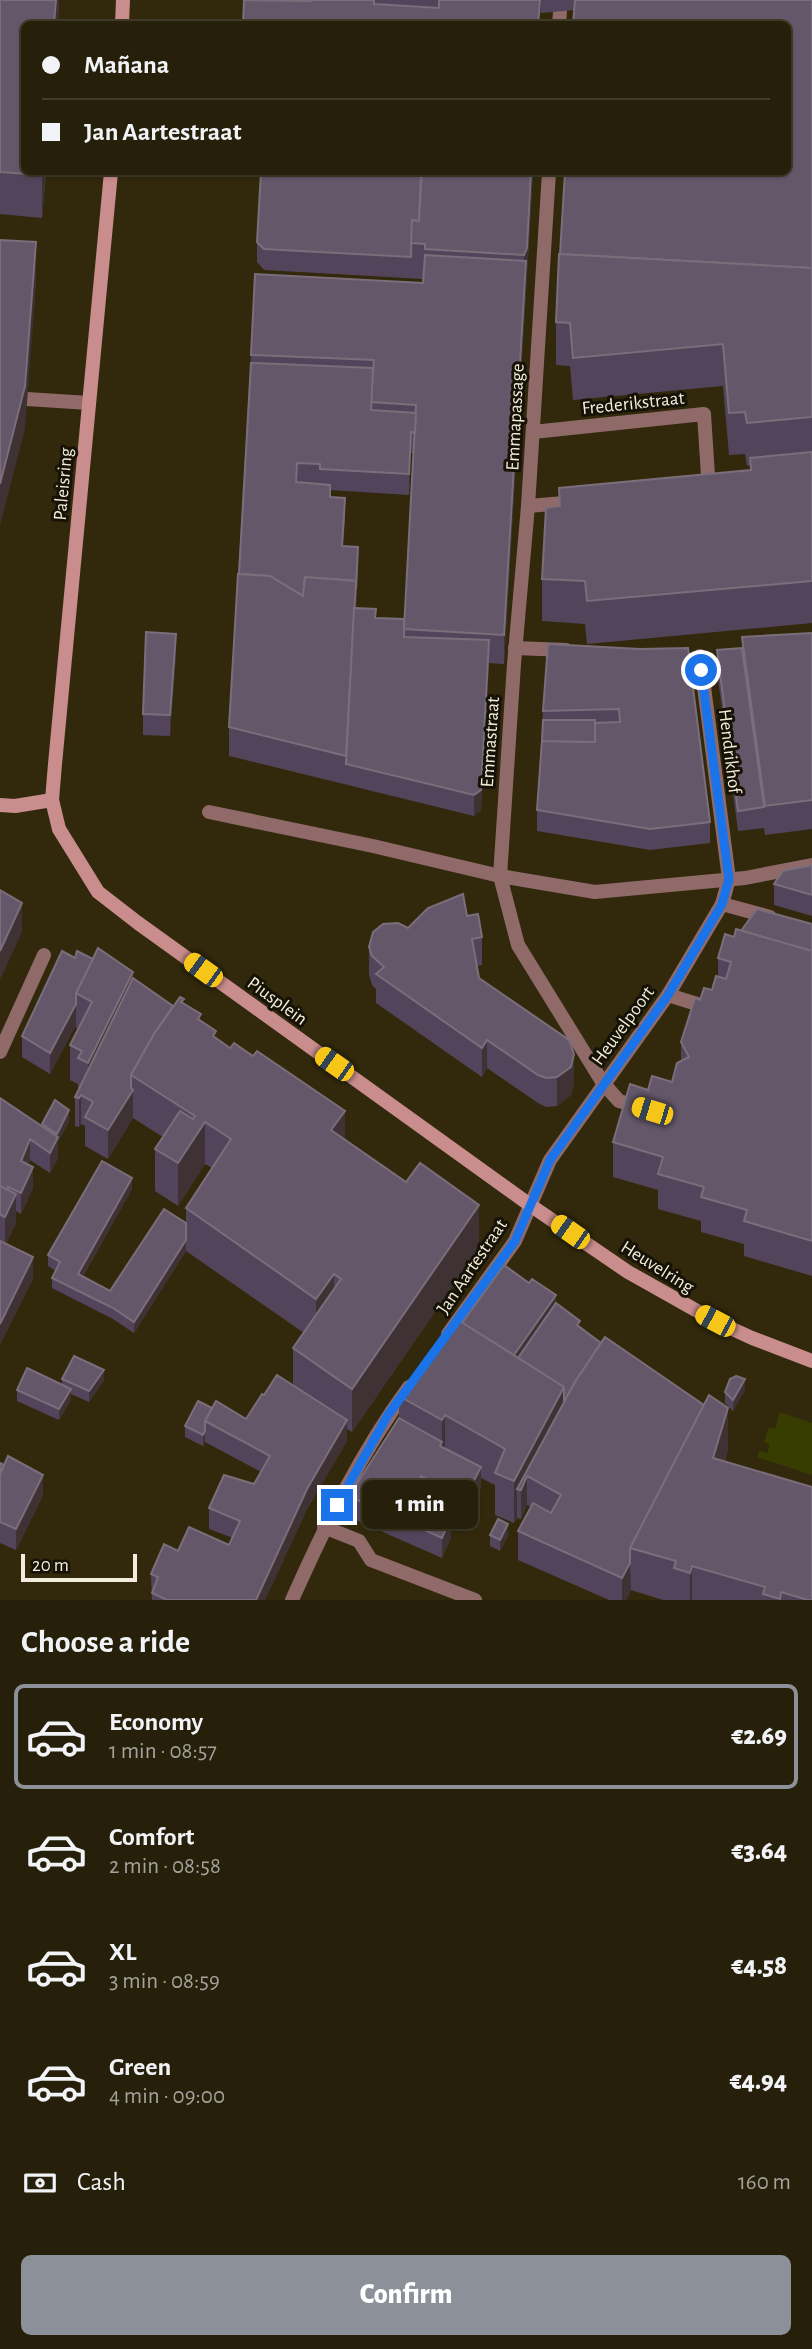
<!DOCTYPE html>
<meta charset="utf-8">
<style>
:root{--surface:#261f09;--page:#322c17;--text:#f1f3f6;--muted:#a4a29c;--line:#423d2a;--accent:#8c9099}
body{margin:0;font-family:"Alegreya Sans",sans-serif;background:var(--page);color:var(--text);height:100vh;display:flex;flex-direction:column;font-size:26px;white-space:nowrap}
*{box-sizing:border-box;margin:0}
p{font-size:23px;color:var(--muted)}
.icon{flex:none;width:38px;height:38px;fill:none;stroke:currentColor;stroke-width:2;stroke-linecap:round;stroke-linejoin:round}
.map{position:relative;height:1600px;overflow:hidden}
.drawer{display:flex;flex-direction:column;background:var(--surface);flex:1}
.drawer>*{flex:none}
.guide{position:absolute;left:21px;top:21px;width:770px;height:154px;border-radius:10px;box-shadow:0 2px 5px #0004,0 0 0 2px var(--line);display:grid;align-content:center;height:154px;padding:0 21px;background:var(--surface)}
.scale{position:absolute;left:21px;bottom:18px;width:116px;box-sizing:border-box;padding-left:7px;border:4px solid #f3eddd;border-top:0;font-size:19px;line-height:24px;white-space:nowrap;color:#f3eddd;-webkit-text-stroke:5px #161206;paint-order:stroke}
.end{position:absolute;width:32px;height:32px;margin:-16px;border:9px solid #1a73e8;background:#fff;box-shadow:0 0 0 4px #fff}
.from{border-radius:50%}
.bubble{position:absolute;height:49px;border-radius:10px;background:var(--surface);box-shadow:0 2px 5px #0004,0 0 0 2px var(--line);font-size:23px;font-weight:800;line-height:49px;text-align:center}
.car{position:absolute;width:21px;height:42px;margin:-21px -10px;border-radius:9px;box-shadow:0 0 5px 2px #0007;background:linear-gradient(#f5c518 24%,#345 0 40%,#f5c518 0 76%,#345 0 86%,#f5c518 0)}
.guide b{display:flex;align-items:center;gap:24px;height:66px;font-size:26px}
.guide b+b{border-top:2px solid var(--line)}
.guide i{width:18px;height:18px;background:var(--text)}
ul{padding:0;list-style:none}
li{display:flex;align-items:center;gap:21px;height:105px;margin:0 14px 10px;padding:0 7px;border:4px solid transparent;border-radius:10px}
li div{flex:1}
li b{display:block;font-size:26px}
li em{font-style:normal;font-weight:800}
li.active{border-color:var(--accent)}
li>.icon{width:63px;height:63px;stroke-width:1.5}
h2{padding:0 21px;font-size:32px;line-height:84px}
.pay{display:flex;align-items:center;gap:18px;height:77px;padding:0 21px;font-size:26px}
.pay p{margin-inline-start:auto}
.primary-button{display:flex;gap:14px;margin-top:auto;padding:14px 21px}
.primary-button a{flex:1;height:80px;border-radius:10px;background:var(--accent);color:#fff;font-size:28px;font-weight:800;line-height:80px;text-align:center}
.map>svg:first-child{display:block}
.green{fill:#373c00}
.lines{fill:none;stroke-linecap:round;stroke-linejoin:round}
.lane{stroke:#906a69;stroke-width:14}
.street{stroke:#906a69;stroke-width:14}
.secondary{stroke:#ca8d8d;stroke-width:14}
.wall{fill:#52455b;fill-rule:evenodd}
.shaded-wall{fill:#3e3235}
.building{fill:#635769;stroke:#7a6e7b;stroke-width:2}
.route{stroke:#1a73e8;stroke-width:9}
.labels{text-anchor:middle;stroke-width:6;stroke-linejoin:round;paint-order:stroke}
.street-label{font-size:19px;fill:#f3eddd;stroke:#161206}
</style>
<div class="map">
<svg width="812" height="1600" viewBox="0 0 812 1600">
<rect width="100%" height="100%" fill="#32290c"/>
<polygon class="green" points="780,1412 812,1423 812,1475 757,1457 759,1451 767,1453 770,1445 764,1442 769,1427 775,1429"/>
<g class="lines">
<g class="lane">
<polyline points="27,399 89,403"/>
<polyline points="668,995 710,1008"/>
<polyline points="603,1083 619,1101 641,1107"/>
<polyline points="324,1527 359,1541 371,1560 475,1600"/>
</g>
<g class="street">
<polyline points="559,24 560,12"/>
<polyline points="549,172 528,506 514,664 500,876 518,945 603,1083"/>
<polyline points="533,432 704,414 709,491 707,491"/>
<polyline points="528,506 576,502"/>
<polyline points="515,648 566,650"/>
<polyline points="209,812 373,846 500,876 595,892 745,878 812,865"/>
<polyline points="722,904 770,917"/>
<polyline points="0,1052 44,955"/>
<polyline points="448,1334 515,1241 550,1160 668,995 722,904 729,879 700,656"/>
<path d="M292,1600C325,1526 361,1452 409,1387"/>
</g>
<g class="secondary">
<polyline points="122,24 123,0"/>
<polyline points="111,172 55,764 52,800 59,829 98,892 138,923 530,1205 628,1272 715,1321 752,1338 812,1361"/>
<polyline points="0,805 15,806 52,800"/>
</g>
</g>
<g class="wall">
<polygon points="0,0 59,0 58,24 24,24 46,172 42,218 0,214"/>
<polygon points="300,0 812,0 812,623 587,644 585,624 542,621 542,579 559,506 559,488 750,470 750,465 747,466 745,454 729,455 723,386 573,400 570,366 556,365 556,322 574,10 541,13"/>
<path d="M261,172H533L504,664L489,663L481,810L474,816L229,756V727L251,355L423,283V279L264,270L257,262V242ZM411,453H413L404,619L376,618L356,608L358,568L343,546L345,518L330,497V490L409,495Z"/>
<polygon points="812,633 812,829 765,835 764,828 738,831 717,671 717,650 742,648 742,637"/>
<polygon points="640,649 710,822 710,843 650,850 537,831 537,810 543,711"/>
<polygon points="176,655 170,736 143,735 143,714"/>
<polygon points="812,865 812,916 774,905 774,884"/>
<polygon points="467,916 482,937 482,965 477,966 479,978 574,1083 571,1095 557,1106 546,1107 538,1103 487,1068 482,1077 376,1003 376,989 372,985 369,975 369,947 408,928"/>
<polygon points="812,924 812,1276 744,1256 744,1244 701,1232 701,1221 658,1209 658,1190 613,1177 613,1142 648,1090 672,1082 681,1061 681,1042 700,1000 712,990 718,977 718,958 734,937 741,931"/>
<polygon points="75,958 93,959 133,978 173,1006 184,1003 216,1038 479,1248 352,1432 347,1429 347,1441 307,1509 265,1600 152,1600 151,1574 178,1551 229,1545 233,1538 209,1529 209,1508 254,1484 261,1472 205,1442 203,1446 185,1437 185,1426 212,1408 246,1419 264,1395 293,1386 293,1348 304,1333 186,1251 134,1333 113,1319 52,1288 52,1278 56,1271 48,1266 48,1255 132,1189 83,1276 110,1291 186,1223 186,1208 212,1168 205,1164 178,1206 155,1191 155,1149 163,1137 133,1118 108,1159 85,1146 85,1126 81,1124 79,1127 75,1126 75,1097 78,1092 78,1084 70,1080 70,1045 78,1029 76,1028 76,1025 50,1074 22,1057 22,1036"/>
<polygon points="0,1098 42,1127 42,1124 69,1121 58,1142 58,1158 50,1173 30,1160 28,1165 33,1188 21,1214 16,1211 16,1223 6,1244 33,1278 0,1344"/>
<polygon points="556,1304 580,1327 728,1450 725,1461 812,1600 663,1600 631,1590 626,1600 609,1600 518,1560 518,1531 531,1507 527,1505 521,1519 517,1518 514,1523 495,1515 495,1485 481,1478 481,1487 465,1519 421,1497 417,1502 451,1537 442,1558 349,1517 349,1496 399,1418 399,1396 462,1323"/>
<polygon points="62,1379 104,1380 89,1402 71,1394 71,1400 59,1420 17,1401 17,1390 62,1385"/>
<polygon points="745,1390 733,1411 725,1403 725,1392"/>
<polygon points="0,1463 43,1495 16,1550 0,1543"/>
<polygon points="490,1535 508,1535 500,1551 490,1546"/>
</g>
<g class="shaded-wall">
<polygon points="56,0 59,0 58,24 54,24"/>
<polygon points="540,0 541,0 540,24 538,24"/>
<polygon points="42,172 46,172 42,218"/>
<polygon points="531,172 533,172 526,290 504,664 504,635 524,290 524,255"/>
<polygon points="36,242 36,285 25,429 0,526 0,484"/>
<polygon points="411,432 411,453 409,495 409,474"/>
<polygon points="358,547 358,568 346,764 346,785 346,756"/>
<polygon points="176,634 176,655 170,736 170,715"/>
<polygon points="489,640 489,661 481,810 474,816 474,795"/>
<polygon points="22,903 22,932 0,980 0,951"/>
<polygon points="133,972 133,1007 88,1098 88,1063"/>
<polygon points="76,1004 76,1025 50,1074 50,1053"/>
<polygon points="487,1040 487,1068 482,1077 482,1048"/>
<polygon points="574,1054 574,1083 571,1095 557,1106 557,1077"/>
<polygon points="133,1090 133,1118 108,1159 108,1130"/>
<polygon points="81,1095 81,1124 79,1127 79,1098"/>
<polygon points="69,1110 69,1121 58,1142 58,1158 50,1173 50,1153 57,1140 57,1134"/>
<polygon points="345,1111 345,1154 331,1130"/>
<polygon points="205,1122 205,1164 178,1206 178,1163"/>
<polygon points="30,1139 30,1160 21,1182 21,1161"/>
<polygon points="33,1167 33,1188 21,1214 21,1193"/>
<polygon points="132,1178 132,1189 78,1284 78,1274"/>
<polygon points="16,1194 16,1223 5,1246 5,1217"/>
<polygon points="479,1205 479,1248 352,1432 352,1389"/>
<polygon points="186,1240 186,1251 134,1333 134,1322"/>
<polygon points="33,1257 33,1278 0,1344 0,1324"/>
<polygon points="334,1274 334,1316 316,1341 316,1299"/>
<polygon points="556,1295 556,1324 517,1379 507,1365"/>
<polygon points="104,1370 104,1380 89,1402 89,1391"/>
<polygon points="745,1379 745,1390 733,1411 733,1400"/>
<polygon points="564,1387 564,1409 527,1476 527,1505 521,1519 521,1490 517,1489 517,1518 514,1523 514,1481"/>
<polygon points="71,1389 71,1400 59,1420 59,1409"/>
<polygon points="728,1408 728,1450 713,1500 713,1458"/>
<polygon points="445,1415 445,1458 440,1446 442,1442 442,1420"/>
<polygon points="347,1420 347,1441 307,1509 265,1600 256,1600 307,1489"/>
<polygon points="205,1431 205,1442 203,1446 203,1435"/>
<polygon points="481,1467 481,1487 465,1519 465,1498"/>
<polygon points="43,1475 43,1495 16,1550 16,1529"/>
<polygon points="421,1476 421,1497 407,1519 407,1498"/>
<polygon points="451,1517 451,1537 442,1558 442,1538"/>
<polygon points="508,1524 508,1535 500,1551 500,1540"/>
<polygon points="630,1563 631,1590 626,1600 622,1600 622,1578"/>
<polygon points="692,1566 692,1600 690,1600 690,1573"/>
</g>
<g class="building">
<polygon points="0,0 56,0 54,24 24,24 24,172 42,172 42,175 0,172"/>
<polygon points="244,0 311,1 311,0 374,0 374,4 439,8 439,0 540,0 538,24 243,24"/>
<polygon points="575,0 812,0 812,268 560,254 565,172 788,172 788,24 573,24"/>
<polygon points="261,172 395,172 421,173 419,221 412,220 411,257 264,249 257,242"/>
<polygon points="422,172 531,172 527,248 524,255 425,249 425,244 411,243 412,220 419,221"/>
<polygon points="0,240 36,242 25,386 0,484"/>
<polygon points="559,254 812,268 812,417 747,423 745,412 729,413 723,344 573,358 570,323 556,322"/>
<polygon points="425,255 526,261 504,635 404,629 416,405 371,402 374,360 251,355 255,274 423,283"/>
<polygon points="251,363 373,368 371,410 416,413 415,433 411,432 409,474 320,469 320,464 297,463 296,482 330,485 330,497 345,498 342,546 358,547 356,589 356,581 305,577 303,596 270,576 239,574"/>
<polygon points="812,452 812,581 587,601 585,581 542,579 546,508 560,506 559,488 751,470 750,458"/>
<polygon points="238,574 270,576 303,596 305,577 356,581 346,756 229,727"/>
<polygon points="354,608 376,609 375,618 404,619 404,637 489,640 481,790 474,795 346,764"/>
<polygon points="146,632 176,634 170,715 143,714"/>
<polygon points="812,633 812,800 765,806 742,637"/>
<polygon points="548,644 640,649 688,648 710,822 650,829 537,810 542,741 595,742 594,723 620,722 619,709 543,711"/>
<polygon points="742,648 764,807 738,811 717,650"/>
<polygon points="543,720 595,720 595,742 542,741"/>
<polygon points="812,865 812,895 774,884 783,871"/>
<polygon points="0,890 22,903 0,951"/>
<polygon points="463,894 467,916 478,914 482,937 472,939 479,978 569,1040 574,1054 571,1067 557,1077 546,1078 538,1075 487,1040 482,1048 376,974 384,967 372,956 369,947 373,932 383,924 398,923 408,928 428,908"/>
<polygon points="757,909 812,924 812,951 741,931"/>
<polygon points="736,929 812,951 812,1241 744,1221 747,1210 701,1197 704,1187 658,1174 663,1157 613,1142 630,1084 648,1090 652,1076 672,1082 677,1063 689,1057 681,1042 695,998 700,1000 704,988 712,990 716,976 726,979 731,962 718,958 725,934 734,937"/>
<polygon points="98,948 133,972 88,1063 78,1058 82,1051 70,1045 92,1002 76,993"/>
<polygon points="62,951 75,958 77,951 93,959 76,993 76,1004 50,1053 22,1036"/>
<polygon points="133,978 173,1006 154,1034 131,1075 131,1088 133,1090 108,1130 85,1117 93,1102 81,1095 79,1098 75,1097"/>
<polygon points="180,997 184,999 181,1002 201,1014 198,1019 216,1031 213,1036 230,1048 234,1043 253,1056 257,1051 345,1111 331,1130 406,1182 420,1163 479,1205 352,1389 293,1348 341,1279 334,1274 316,1299 186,1208 231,1139 205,1122 178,1163 155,1149 180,1111 193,1119 195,1116 131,1075 154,1034"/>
<polygon points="0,1098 58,1137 50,1153 30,1139 21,1161 33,1167 21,1193 8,1187 7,1190 0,1186"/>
<polygon points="55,1100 69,1110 57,1134 42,1124"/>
<polygon points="102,1161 132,1178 78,1274 110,1291 164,1209 186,1223 186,1240 134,1322 113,1308 52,1278 60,1262 48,1255"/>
<polygon points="0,1186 16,1194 5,1217 0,1215"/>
<polygon points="0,1241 33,1257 0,1324"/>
<polygon points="504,1265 529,1283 532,1279 556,1295 514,1355 462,1323"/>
<polygon points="556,1303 580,1321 577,1325 601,1343 575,1382 564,1402 564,1387 518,1358"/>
<polygon points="455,1318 564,1387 514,1481 495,1473 505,1449 445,1415 442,1420 399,1396"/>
<polygon points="605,1337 704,1405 630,1548 630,1563 622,1578 518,1531 533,1503 551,1513 561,1495 527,1476 521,1490 517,1489 575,1382"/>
<polygon points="74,1356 104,1370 89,1391 62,1379"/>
<polygon points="27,1368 71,1389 59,1409 17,1390"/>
<polygon points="277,1375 347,1420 307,1489 256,1600 167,1600 152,1593 158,1577 151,1574 164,1544 178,1551 189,1527 229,1545 240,1521 209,1508 224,1475 254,1484 270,1456 205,1421 216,1401 246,1419 262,1394 264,1395"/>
<polygon points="736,1376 745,1379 733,1400 725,1392 730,1379"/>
<polygon points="709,1395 728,1408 713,1458 812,1487 812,1600 808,1600 781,1592 780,1599 763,1594 765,1587 692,1566 690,1573 674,1568 676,1561 630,1548"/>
<polygon points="198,1401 212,1408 205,1421 205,1431 203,1435 185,1426"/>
<polygon points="399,1418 442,1442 440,1446 481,1467 465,1498 421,1476 407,1498 451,1517 442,1538 349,1496"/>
<polygon points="8,1456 43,1475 16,1529 0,1522 0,1474"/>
<polygon points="0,1463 4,1465 0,1474"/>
<polygon points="498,1519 508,1524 500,1540 490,1535"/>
</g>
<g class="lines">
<polyline class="route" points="337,1505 388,1415 515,1241 550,1160 668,995 722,904 729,879 701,670"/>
</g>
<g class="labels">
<g class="street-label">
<text transform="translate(633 402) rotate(-6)" y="7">Frederikstraat</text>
<text transform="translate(514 417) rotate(-87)" y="7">Emmapassage</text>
<text transform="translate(62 484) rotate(-85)" y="7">Paleisring</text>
<text transform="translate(489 742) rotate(-86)" y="7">Emmastraat</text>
<text transform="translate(731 751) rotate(83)" y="7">Hendrikhof</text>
<text transform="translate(278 1000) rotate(36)" y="7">Piusplein</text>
<text transform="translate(622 1025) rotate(-54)" y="7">Heuvelpoort</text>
<text transform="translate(471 1266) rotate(-56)" y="7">Jan Aartestraat</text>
<text transform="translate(658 1266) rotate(32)" y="7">Heuvelring</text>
</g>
</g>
</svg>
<div class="scale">20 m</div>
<i class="end from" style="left:701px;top:670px"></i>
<i class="end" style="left:337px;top:1505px"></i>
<div class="bubble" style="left:362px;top:1480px;width:116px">1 min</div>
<i class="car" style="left:203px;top:970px;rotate:306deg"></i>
<i class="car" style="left:334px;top:1064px;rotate:305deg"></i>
<i class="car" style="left:652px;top:1111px;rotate:287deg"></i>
<i class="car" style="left:570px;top:1232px;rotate:305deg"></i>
<i class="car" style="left:715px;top:1321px;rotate:298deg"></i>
<div class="guide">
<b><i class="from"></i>Mañana</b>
<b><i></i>Jan Aartestraat</b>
</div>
</div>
<section class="drawer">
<h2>Choose a ride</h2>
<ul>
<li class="active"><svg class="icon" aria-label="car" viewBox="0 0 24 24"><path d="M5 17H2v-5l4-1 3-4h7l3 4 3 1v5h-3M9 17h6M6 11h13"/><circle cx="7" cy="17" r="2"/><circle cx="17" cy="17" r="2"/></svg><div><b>Economy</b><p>1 min · 08:57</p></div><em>€2.69</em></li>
<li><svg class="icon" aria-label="car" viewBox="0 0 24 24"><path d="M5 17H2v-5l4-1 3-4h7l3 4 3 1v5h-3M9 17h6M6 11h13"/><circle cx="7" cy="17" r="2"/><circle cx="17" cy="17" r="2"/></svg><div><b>Comfort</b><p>2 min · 08:58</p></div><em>€3.64</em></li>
<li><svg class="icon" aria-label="car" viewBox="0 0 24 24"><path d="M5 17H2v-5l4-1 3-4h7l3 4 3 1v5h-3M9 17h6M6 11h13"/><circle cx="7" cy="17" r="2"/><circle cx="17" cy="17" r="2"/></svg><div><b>XL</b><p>3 min · 08:59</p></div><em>€4.58</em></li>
<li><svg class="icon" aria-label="car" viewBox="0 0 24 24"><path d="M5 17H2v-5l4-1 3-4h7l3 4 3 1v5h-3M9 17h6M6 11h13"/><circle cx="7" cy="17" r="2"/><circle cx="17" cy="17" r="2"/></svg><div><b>Green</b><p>4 min · 09:00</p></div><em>€4.94</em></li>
</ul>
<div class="pay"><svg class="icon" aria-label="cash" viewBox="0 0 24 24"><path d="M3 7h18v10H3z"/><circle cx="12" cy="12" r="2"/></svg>Cash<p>160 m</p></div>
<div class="primary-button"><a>Confirm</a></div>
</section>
